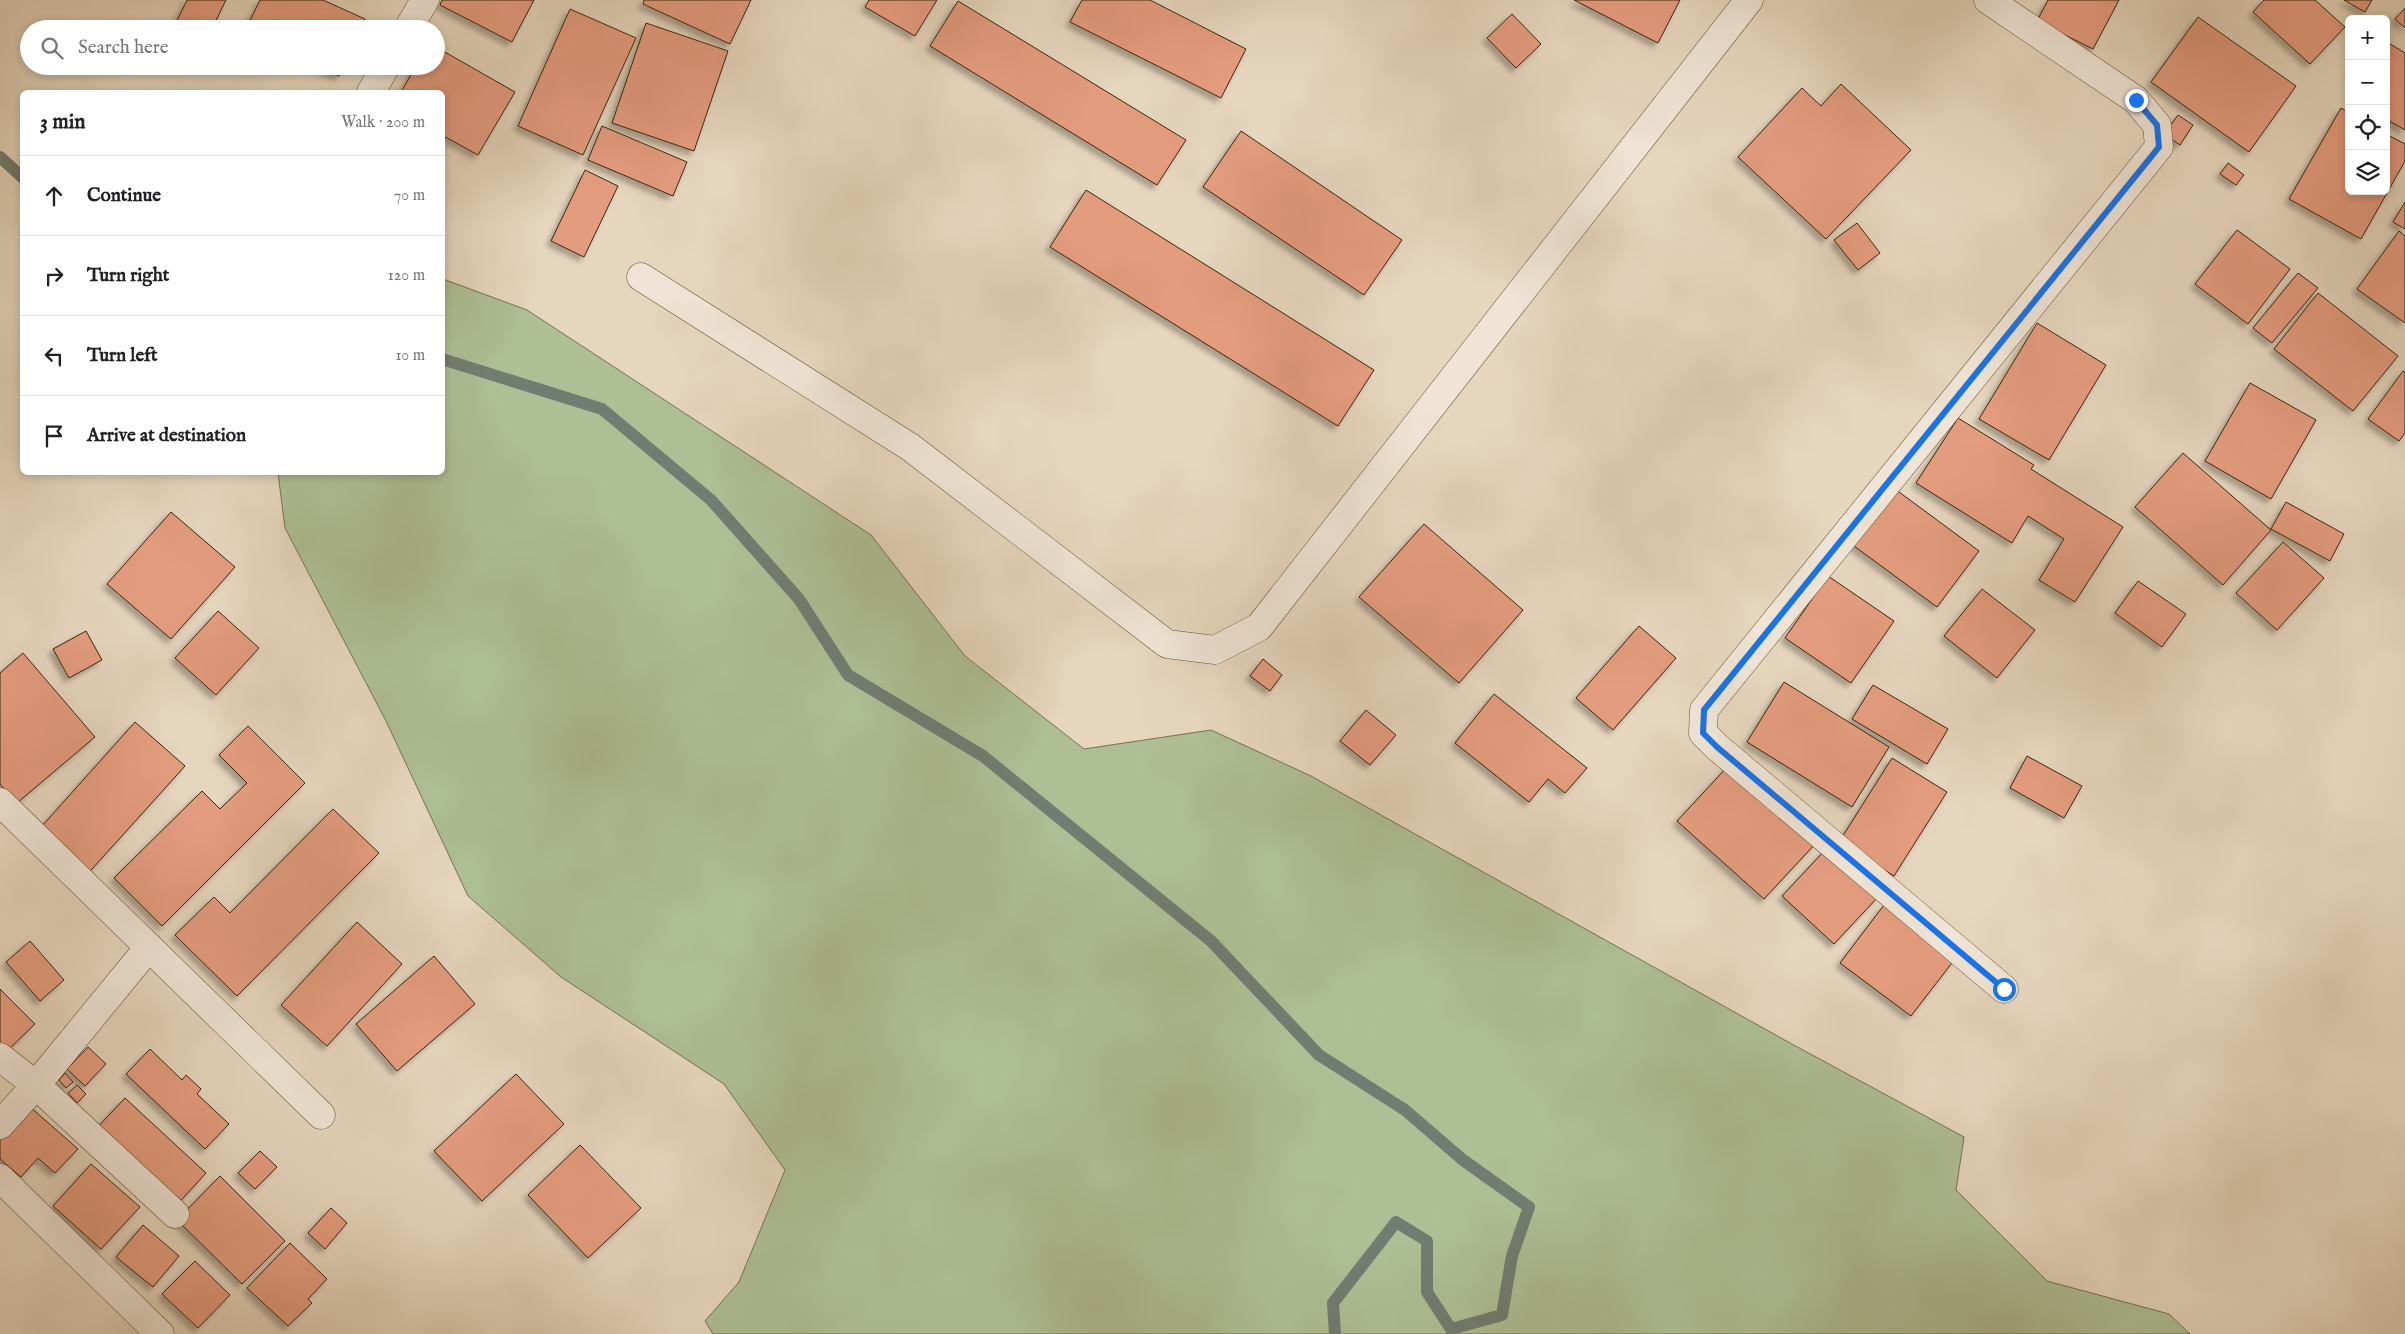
<!DOCTYPE html>
<html lang="en">
<head>
<meta charset="utf-8">
<style>
	body { margin:0; font-family:"IM FELL English",serif; background:#f6f6f6; color:#202124 }
	.controls { position:absolute; right:15px; top:15px; display:grid; overflow:hidden; border-radius:8px; box-shadow:0 2px 8px #0003 }
	.controls button { width:45px; height:45px; display:grid; place-items:center; padding:0; border:0; border-bottom:1px solid #e0e0e0; background:#fff; color:#202124; font:25px sans-serif }
	.stop { position:absolute; width:15px; height:15px; margin:-11px; border:4px solid #1a73e8; border-radius:50%; background:#fff }
	.stop.end { background:#1a73e8; border-color:#fff; box-shadow:0 1px 5px #0008 }
	.list { margin:0; padding:0; list-style:none }
	h2 { display:flex; justify-content:space-between; align-items:center; height:65px; margin:0; padding:0 20px; font-size:21px }
	h2 small { font-size:16px; font-weight:400; color:#757577 }
	.list li { display:grid; grid-template-columns:32px 1fr auto; gap:15px; align-items:center; box-sizing:border-box; height:80px; padding:0 20px; border-top:1px solid #e0e0e0 }
	.list b { display:block; font-size:19px; white-space:nowrap }
	.list em { font-size:16px; font-style:normal; color:#757577 }
	.icon { flex:none; width:28px; height:28px; fill:none; stroke:currentColor; stroke-width:2; stroke-linecap:round; stroke-linejoin:round }
	.map { position:relative; flex:none; width:2405px; height:1334px; overflow:hidden }
	.search { position:absolute; background:#fff; box-shadow:0 2px 8px #0003; left:20px; top:20px; width:425px; height:55px; display:flex; align-items:center; gap:12px; box-sizing:border-box; padding:0 18px; border-radius:28px; color:#757577; font-size:19px }
	.panel { position:absolute; background:#fff; box-shadow:0 2px 8px #0003; left:20px; top:90px; width:425px; height:385px; border-radius:8px }
	.map>svg:first-child { display:block }
	.green { fill:#aebf96; stroke:#747250 }
	.lines { fill:none; stroke-linecap:round; stroke-linejoin:round }
	.stream { stroke:#727d71; stroke-width:12 }
	.building { fill:#e49c7f; stroke:#3a2509; filter:url(#shadow) }
	.minor-casing { stroke:#655136; stroke-width:29 }
	.minor { stroke:#efe4d5; stroke-width:28 }
	.route { stroke:#1a73e8; stroke-width:6 }
</style>
</head>
<body>
<div class="map">
<svg width="2405" height="1334" viewBox="0 0 2405 1334">
	<defs>
		<filter id="shadow"><feDropShadow dx="-4.5" dy="4.5" stdDeviation="2.5" flood-color="#0004"/></filter>
	</defs>
	<rect width="100%" height="100%" fill="#e6d6be"/>
	<filter id="stains"><feTurbulence type="fractalNoise" baseFrequency=".004" numOctaves="4"/><feColorMatrix values="0 0 0 0 .2 0 0 0 0 .09 0 0 0 0 .02 0 0 0 .5 -.17"/></filter>
	<radialGradient id="worn" r=".72"><stop offset=".6" stop-color="#630" stop-opacity="0"/><stop offset="1" stop-color="#630" stop-opacity=".3"/></radialGradient>
	<path class="green" d="M443 279 527 310 871 535 965 656 1084 749 1211 730 1311 776 1790 1043 1964 1137 1956 1190 2047 1281 2169 1314 2190 1334H713L705 1321 739 1282 785 1170 724 1084 561 977 468 896 386 721 285 528 278 473 442 472Z"/>
	<g class="lines">
		<path class="stream" d="M0 157 22 177
			M442 359 602 409 711 500 799 599 848 675 983 756 1211 941 1319 1055 1405 1110 1463 1160 1529 1207 1512 1256 1502 1315 1451 1329 1427 1292V1241L1396 1222 1333 1303 1335 1334"/>
	</g>
	<path class="building" d="M187 0H226L212 29H173Z
		M260 0H323L365 19 361 29H246Z
		M442 0H534L512 42 440 5Z
		M644 0H751L730 44 643 4Z
		M869 0H937L915 36 865 7Z
		M1082 0H1150L1246 49 1221 98 1070 22Z
		M1574 0H1680L1658 43Z
		M2048 0H2119L2093 49 2037 21Z
		M2264 0H2315L2345 27 2310 64 2253 12Z
		M2344 0H2372L2365 12Z
		M958 1 1186 140 1157 185 930 46Z
		M2405 8V28L2395 19Z
		M570 9 636 38 583 155 518 126Z
		M1512 14 1541 44 1516 68 1487 38Z
		M2198 17 2296 86 2249 152 2151 82Z
		M646 23 728 51 694 151 612 123Z
		M2387 42 2405 53V130L2386 119Z
		M436 47 515 92 478 155 442 135V92H401L416 66H436Z
		M318 66H344L339 76Z
		M1841 84 1911 150 1826 239 1738 157 1802 88 1821 106Z
		M2341 108 2349 113V191H2386V134L2405 144V161L2361 239 2289 199Z
		M2178 115 2193 125 2180 145 2164 134Z
		M602 126 687 162 673 196 588 160Z
		M1241 131 1402 240 1364 295 1203 187Z
		M2228 163 2244 175 2236 185 2220 174Z
		M585 170 618 186 584 257 551 241Z
		M1086 190 1374 370 1338 426 1050 247Z
		M2405 202V229L2393 222Z
		M1857 223 1880 253 1858 270 1834 240Z
		M2237 230 2290 269 2248 324 2195 284Z
		M2399 231 2405 236V323L2357 289Z
		M2298 273 2318 288 2272 343 2253 328Z
		M2318 293 2398 356 2353 411 2274 349Z
		M2037 323 2106 365 2049 460 1979 419Z
		M2403 371 2405 372V433L2399 441 2368 419Z
		M2250 383 2316 420 2271 499 2205 461Z
		M1958 418 2034 465 2031 469 2123 527 2075 602 2039 580 2064 539 2028 516 2012 543 1916 483Z
		M2183 453 2271 530 2223 585 2135 507Z
		M1895 489 1979 551 1937 607 1854 546Z
		M2286 502 2344 534 2330 561 2271 529Z
		M171 512 235 567 171 639 107 584Z
		M1424 524 1523 610 1459 683 1359 597Z
		M2283 542 2324 578 2277 630 2236 593Z
		M1828 576 1894 621 1851 683 1785 638Z
		M2138 581 2186 614 2162 647 2115 613Z
		M1982 589 2035 630 1997 678 1944 636Z
		M218 611 259 648 216 695 175 658Z
		M1639 626 1676 658 1613 730 1576 698Z
		M86 631 102 660 69 678 53 649Z
		M23 653 95 737 17 803 0 784V673Z
		M1263 659 1282 675 1270 691 1250 676Z
		M1784 682 1889 747 1852 807 1747 742Z
		M1873 685 1948 729 1927 764 1852 719Z
		M1494 694 1587 768 1565 793 1548 779 1529 802 1455 743Z
		M1366 710 1396 735 1370 765 1340 741Z
		M135 722 185 766 84 878 34 835Z
		M248 726 305 783 162 926 114 878 202 791 220 809 247 783 219 755Z
		M2027 756 2082 786 2064 818 2010 788Z
		M1892 758 1947 792 1894 876 1839 842Z
		M1729 765 1816 843 1764 899 1677 821Z
		M333 809 379 853 237 996 175 935 214 897 230 913Z
		M1826 849 1878 897 1834 944 1782 896Z
		M1884 905 1955 959 1911 1016 1840 963Z
		M357 922 402 964 327 1046 281 1005Z
		M30 941 64 980 40 1001 6 962Z
		M434 956 475 1004 397 1071 356 1024Z
		M0 989 35 1024 3 1055 0 1052Z
		M88 1047 106 1064 85 1086 67 1069Z
		M150 1049 182 1080 186 1075 201 1089 197 1094 229 1124 205 1149 126 1074Z
		M65 1073 73 1082 66 1088 59 1080Z
		M516 1074 564 1124 482 1201 434 1151Z
		M77 1085 86 1094 77 1103 68 1093Z
		M125 1098 206 1173 174 1208 92 1133Z
		M28 1105 78 1149 55 1173 38 1158 21 1177 0 1159V1136Z
		M580 1145 641 1208 588 1258 528 1195Z
		M260 1151 277 1167 255 1189 238 1173Z
		M91 1164 140 1207 101 1249 53 1206Z
		M220 1176 285 1241 242 1284 177 1220Z
		M331 1208 347 1223 325 1249 308 1233Z
		M143 1225 179 1256 153 1287 116 1257Z
		M290 1243 327 1279 308 1299 312 1303 288 1326 247 1288Z
		M195 1261 230 1295 198 1328 162 1294Z"/>
	<g class="lines">
		<defs>
			<path id="minor" d="M1988 0 2136 100 2157 125 2159 147 1704 710 1703 733 1717 747 2004 989
				M408 29 425 0
				M371 92 386 66
				M641 277 910 447 1167 644 1215 650 1259 627 1749 0
				M0 802 321 1115
				M0 1057 36 1085 175 1214
				M0 1125 36 1085 149 947
				M0 1178 160 1334"/>
		</defs>
		<use href="#minor" class="minor-casing"/>
		<use href="#minor" class="minor"/>
	</g>
	<g class="lines">
		<path class="route" d="M2004 989 1717 747 1703 733 1704 710 2159 147 2157 125 2136 100"/>
	</g>
	<rect width="100%" height="100%" filter="url(#stains)"/>
	<rect width="100%" height="100%" fill="url(#worn)"/>
</svg>
<div class="controls">
<button>+</button>
<button>−</button>
<button><svg class="icon" aria-label="locate" viewBox="0 0 24 24"><circle cx="12" cy="12" r="6"/><path d="M12 2v4M12 18v4M2 12h4M18 12h4"/></svg></button>
<button><svg class="icon" aria-label="layers" viewBox="0 0 24 24"><path d="M12 4l9 5-9 5-9-5zM3 14l9 5 9-5"/></svg></button>
</div>
<div class="stop" style="left:2004px;top:989px"></div>
<div class="stop end" style="left:2136px;top:100px"></div>
<div class="search"><svg class="icon" aria-label="search" viewBox="0 0 24 24"><circle cx="10" cy="10" r="6"/><path d="M15 15l6 6"/></svg>Search here</div>
<section class="panel">
<h2>3 min<small>Walk · 200 m</small></h2>
<ul class="list">
<li><svg class="icon" aria-label="ahead" viewBox="0 0 24 24"><path d="M12 20V5M6 11l6-6 6 6"/></svg><div><b>Continue</b></div><em>70 m</em></li>
<li><svg class="icon" aria-label="right" viewBox="0 0 24 24"><path d="M7 20v-9h11M14 6l5 5-5 5"/></svg><div><b>Turn right</b></div><em>120 m</em></li>
<li><svg class="icon" aria-label="left" viewBox="0 0 24 24"><path d="M17 20v-9H6M10 6l-5 5 5 5"/></svg><div><b>Turn left</b></div><em>10 m</em></li>
<li><svg class="icon" aria-label="arrive" viewBox="0 0 24 24"><path d="M6 21V4h12l-3 4 3 4H6"/></svg><div><b>Arrive at destination</b></div></li>
</ul>
</section>
</div>
</body>
</html>
